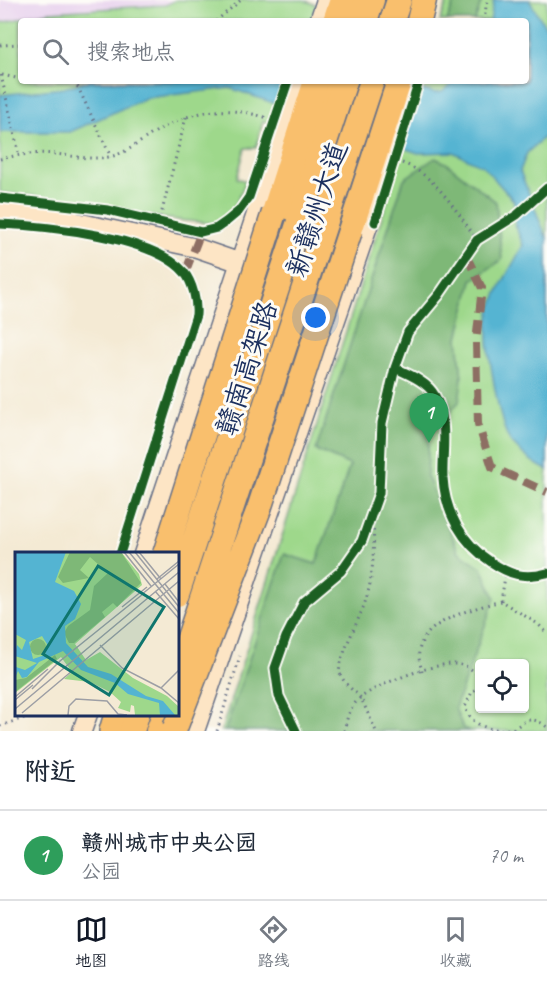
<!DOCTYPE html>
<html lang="zh">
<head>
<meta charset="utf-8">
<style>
	body { margin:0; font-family:Caveat,"LXGW WenKai TC",sans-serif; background:#f6f6f7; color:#1f2937 }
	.controls { position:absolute; right:18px; bottom:18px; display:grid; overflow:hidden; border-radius:6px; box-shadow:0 2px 4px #0004 }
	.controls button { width:54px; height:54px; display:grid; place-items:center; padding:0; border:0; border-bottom:2px solid #e0e1e3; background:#fff; color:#1f2937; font:30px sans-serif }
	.you { position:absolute; left:316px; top:318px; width:21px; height:21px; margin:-15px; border:4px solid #fff; border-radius:50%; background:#1a73e8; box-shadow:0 0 0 9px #1a73e833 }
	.badge { display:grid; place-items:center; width:39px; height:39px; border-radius:50%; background:#111827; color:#fff; font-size:20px; font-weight:700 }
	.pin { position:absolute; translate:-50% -50px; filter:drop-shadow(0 2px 3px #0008) }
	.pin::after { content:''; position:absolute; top:32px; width:21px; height:18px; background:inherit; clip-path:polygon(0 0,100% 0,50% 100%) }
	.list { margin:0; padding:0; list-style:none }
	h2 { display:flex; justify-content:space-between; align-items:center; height:78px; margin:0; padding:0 24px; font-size:26px }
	h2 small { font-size:20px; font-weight:400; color:#747a83 }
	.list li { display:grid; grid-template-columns:39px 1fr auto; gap:18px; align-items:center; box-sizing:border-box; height:90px; padding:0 24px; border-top:2px solid #e0e1e3 }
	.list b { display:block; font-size:22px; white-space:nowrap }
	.list p { margin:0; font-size:20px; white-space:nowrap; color:#747a83 }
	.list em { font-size:20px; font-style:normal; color:#747a83 }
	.icon { flex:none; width:33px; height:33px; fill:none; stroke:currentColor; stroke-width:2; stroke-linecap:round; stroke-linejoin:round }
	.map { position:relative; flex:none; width:547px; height:731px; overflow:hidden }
	.search { position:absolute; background:#fff; box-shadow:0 2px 4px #0004; left:18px; right:18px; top:18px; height:66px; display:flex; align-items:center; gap:15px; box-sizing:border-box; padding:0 21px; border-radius:6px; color:#747a83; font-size:22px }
	.sheet { height:168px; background:#fff }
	nav { display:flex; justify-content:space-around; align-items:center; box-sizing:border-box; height:84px; border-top:2px solid #e0e1e3; background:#fff; font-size:16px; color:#747a83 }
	nav a { display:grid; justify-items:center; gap:3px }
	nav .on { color:#111827 }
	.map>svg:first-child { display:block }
	.built { fill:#e8d2ee }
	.green { fill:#9ed88b; stroke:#5c8474; stroke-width:1.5; fill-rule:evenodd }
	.forest { fill:#7eb877; stroke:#4c746a; stroke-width:1.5 }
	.water { fill:#54b4d2; stroke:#387298; stroke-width:1.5 }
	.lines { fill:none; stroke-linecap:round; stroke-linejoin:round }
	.secondary-casing { stroke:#677087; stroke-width:21 }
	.primary-casing { stroke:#677087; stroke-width:24 }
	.highway-casing { stroke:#677087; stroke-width:27 }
	.path { stroke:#677087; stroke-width:3; stroke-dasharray:1.5 4.5; stroke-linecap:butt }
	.secondary { stroke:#fde5c5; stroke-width:18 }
	.primary { stroke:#f9bf6d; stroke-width:21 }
	.highway { stroke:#f9bf6d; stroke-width:24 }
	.secondary-bridge-casing { stroke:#677087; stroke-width:21; stroke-linecap:butt }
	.primary-bridge-casing { stroke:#677087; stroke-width:24; stroke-linecap:butt }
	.highway-bridge-casing { stroke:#677087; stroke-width:27; stroke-linecap:butt }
	.secondary-bridge { stroke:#fde5c5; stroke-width:18 }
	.primary-bridge { stroke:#f9bf6d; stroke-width:21 }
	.highway-bridge { stroke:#f9bf6d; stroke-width:24 }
	.quiet { stroke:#8d6e63; stroke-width:8; stroke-dasharray:15 8; stroke-linecap:butt }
	.cycleway-casing { stroke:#fdfcf7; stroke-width:13 }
	.cycleway { stroke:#1b5e20; stroke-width:9 }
	.labels { text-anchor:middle; stroke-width:6; stroke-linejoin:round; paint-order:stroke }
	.street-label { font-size:28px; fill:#1b2f5e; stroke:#fdfcf7 }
	.inset-road { fill:none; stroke:#9d9fa5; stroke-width:1.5 }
	.view { fill:#0f766e; fill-opacity:0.15; stroke:#0f766e; stroke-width:3 }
	.inset-edge { fill:none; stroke:#1b2f5e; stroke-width:3 }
</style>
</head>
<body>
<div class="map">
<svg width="547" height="731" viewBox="0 0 547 731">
	<rect width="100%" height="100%" fill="#fdfcf7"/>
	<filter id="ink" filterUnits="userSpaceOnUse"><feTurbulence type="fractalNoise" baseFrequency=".0167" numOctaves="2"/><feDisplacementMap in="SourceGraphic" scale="12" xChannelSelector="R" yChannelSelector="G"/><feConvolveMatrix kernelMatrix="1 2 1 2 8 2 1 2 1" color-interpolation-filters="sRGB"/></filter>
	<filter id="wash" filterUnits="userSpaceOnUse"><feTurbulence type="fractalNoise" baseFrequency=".008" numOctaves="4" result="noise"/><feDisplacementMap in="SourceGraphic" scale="24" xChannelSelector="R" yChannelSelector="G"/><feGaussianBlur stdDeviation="1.35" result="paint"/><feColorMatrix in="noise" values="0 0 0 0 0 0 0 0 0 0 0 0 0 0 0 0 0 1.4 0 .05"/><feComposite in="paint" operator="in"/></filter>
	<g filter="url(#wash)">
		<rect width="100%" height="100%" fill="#f4ead4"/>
		<path class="built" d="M0 0H176L165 5 49 12 5 24 0 23Z"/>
		<path class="green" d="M176 0H304L357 21H21V81H526V21H440L448 0H547V731H221L395 175 263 121 256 148H245L237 178 246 181 234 208 215 223C143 221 73 196 0 193V23L49 12 165 5ZM480 664H524V708H480Z"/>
		<path class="forest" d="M455 0H482L475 21H447Z
			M435 158 446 163 496 202 502 260 472 280 458 338 462 378 459 402 429 435 427 476 459 552 482 568 495 598 455 708 463 728 472 731H225L284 554 316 564 350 465 316 450 404 179Z"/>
		<path class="water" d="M494 0H529L547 29V134L527 153 520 171 547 239V470C534 464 520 452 511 442 499 427 486 345 488 325 490 297 511 270 523 245L515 225 514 201 483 166 453 152 418 153 230 88 146 98 70 132H0V95L64 88 87 81H390L434 93 442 92 456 81H526V21H490Z"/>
	</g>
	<g filter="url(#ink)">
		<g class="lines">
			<defs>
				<path id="secondary" d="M319 21 326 0
					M0 211H25L197 248 241 263
					M143 554 261 199
					M82 731 88 714
					M195 731 368 226"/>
				<path id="primary" d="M350 21 356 0
					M266 277 289 209
					M110 731 115 714"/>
				<path id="highway" d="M335 21 342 0
					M365 21 372 0
					M392 21 399 0
					M419 21 424 0
					M132 731 137 714
					M158 731 164 714"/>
			</defs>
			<use href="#secondary" class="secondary-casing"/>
			<use href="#primary" class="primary-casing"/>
			<use href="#highway" class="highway-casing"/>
			<path class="path" d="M216 21 241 0
				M484 21 487 0
				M0 45 21 44
				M1 75 19 154
				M2 75 21 79
				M75 81 111 157
				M0 159C18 155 36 152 55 154 74 156 89 160 109 157 124 154 137 144 149 136 191 109 224 104 271 119
				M402 163C435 174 457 212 477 240
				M124 214 164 222
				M159 223 186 117
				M202 232 217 228 240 210
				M373 512C374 544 375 577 363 608 354 630 343 649 339 672L345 683 361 698 376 731
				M120 554 196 315C197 292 187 272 167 260
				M501 601 506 571
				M422 672C421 666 418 658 419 652 422 620 476 608 501 601L538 624 547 633
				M480 686 472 692 465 707C472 727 490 731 512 729 518 727 523 721 529 720 536 719 542 723 547 727
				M0 726 36 714
				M217 731 240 656
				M344 731C347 718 349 708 360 698 378 684 429 665 451 664 464 663 472 669 480 677"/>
			<use href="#secondary" class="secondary"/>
			<use href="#primary" class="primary"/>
			<use href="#highway" class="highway"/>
			<defs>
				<path id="secondary-bridge" d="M261 199 299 81
					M368 226 412 81"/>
				<path id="primary-bridge" d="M289 209 330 81"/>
				<path id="highway-bridge" d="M165 554 316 81
					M177 594 345 81
					M177 674 372 81
					M175 728 259 509 399 81"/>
			</defs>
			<use href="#secondary-bridge" class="secondary-bridge-casing"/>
			<use href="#primary-bridge" class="primary-bridge-casing"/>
			<use href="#highway-bridge" class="highway-bridge-casing"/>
			<use href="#secondary-bridge" class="secondary-bridge"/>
			<use href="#primary-bridge" class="primary-bridge"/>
			<use href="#highway-bridge" class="highway-bridge"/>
			<path class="quiet" d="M466 255 482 288 476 342 478 424 492 467 547 492
				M185 273 201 232"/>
			<defs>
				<path id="cycleway" d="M0 198 108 210 201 232 217 228 227 221 239 211 249 197 288 81
					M375 222 419 81
					M0 224C46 226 153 236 184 272 193 283 197 302 196 315L120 554
					M395 368C408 374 428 382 435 396 449 422 442 450 443 478 445 512 462 543 491 562 510 575 524 579 547 573
					M296 731 279 696 275 668 286 637 304 602 341 571 362 541 379 493 382 423 395 368 408 332 439 295 477 240 517 215 547 188"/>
			</defs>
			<use href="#cycleway" class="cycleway-casing"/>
			<use href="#cycleway" class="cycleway"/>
		</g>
	</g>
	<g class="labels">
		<g class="street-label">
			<text transform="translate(316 209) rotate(-72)" y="10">新赣州大道</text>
			<text transform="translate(246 368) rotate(-72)" y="10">赣南高架路</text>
		</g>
	</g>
	<g transform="translate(15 552)">
		<rect width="164" height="164" fill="#f4ead4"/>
		<path d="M0 0H106L124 22 127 33 60 92 71 108 85 100 118 126 152 144 163 154V163H120L119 154 116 153 115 160 103 156 106 150 95 140 75 130 49 127 57 120 46 105 0 141Z" fill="#9ed88b"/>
		<path d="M55 0H106L126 31 102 55 98 51 87 60 90 65 59 91H54L49 81 53 74 75 58 79 34 93 21 75 5 65 18 74 26 48 31 43 25ZM15 95a8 8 0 1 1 16 0a8 8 0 1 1-16 0ZM40 103 42 107 0 140V128L11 126Z" fill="#7eb877"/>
		<path d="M0 0H51L40 30 59 39 66 52 60 67 50 74 51 91 73 115 96 122 131 144 148 149 160 163H145L144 151 113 142 100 131 66 118 48 99 24 110 12 125 7 126 3 119 0 126 1 115 10 118 22 111 0 104 2 93 7 98 11 88 0 82ZM27 84 32 92 30 103 18 107 14 90Z" fill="#54b4d2" fill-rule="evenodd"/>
		<path class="inset-road" d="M109 0 136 34M114 0 164 61M120 0 164 55M124 0 146 27M142 27 164 9M150 32 164 50M140 39 164 67M126 43 164 12M107 55 132 35M85 93 107 116 146 136 164 151M146 136 164 118M17 137 45 109 128 42M0 145 33 117M0 148 18 133M0 157 164 20M7 161 164 29M53 163 54 154 61 147 92 149 103 162 112 163"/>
		<path class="view" d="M83 14 149 55 94 143 28 102Z"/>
		<rect width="164" height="164" class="inset-edge"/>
	</g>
</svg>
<div class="controls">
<button><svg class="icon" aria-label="locate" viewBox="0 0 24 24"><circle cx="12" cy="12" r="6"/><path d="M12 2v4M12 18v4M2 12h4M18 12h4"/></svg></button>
</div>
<div class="you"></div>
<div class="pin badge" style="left:429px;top:443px;background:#2e9e5b">1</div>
<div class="search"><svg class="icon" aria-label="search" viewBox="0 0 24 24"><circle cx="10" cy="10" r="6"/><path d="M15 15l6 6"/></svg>搜索地点</div>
</div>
<section class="sheet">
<h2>附近<small></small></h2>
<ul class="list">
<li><span class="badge" style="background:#2e9e5b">1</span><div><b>赣州城市中央公园</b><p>公园</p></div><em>70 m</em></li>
</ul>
</section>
<nav>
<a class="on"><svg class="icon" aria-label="map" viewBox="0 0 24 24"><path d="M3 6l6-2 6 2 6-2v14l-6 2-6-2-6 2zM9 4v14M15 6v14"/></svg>地图</a>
<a><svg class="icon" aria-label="directions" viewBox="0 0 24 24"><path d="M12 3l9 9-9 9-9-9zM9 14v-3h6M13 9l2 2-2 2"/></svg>路线</a>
<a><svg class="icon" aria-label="saved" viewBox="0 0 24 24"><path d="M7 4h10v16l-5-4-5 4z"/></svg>收藏</a>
</nav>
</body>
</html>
